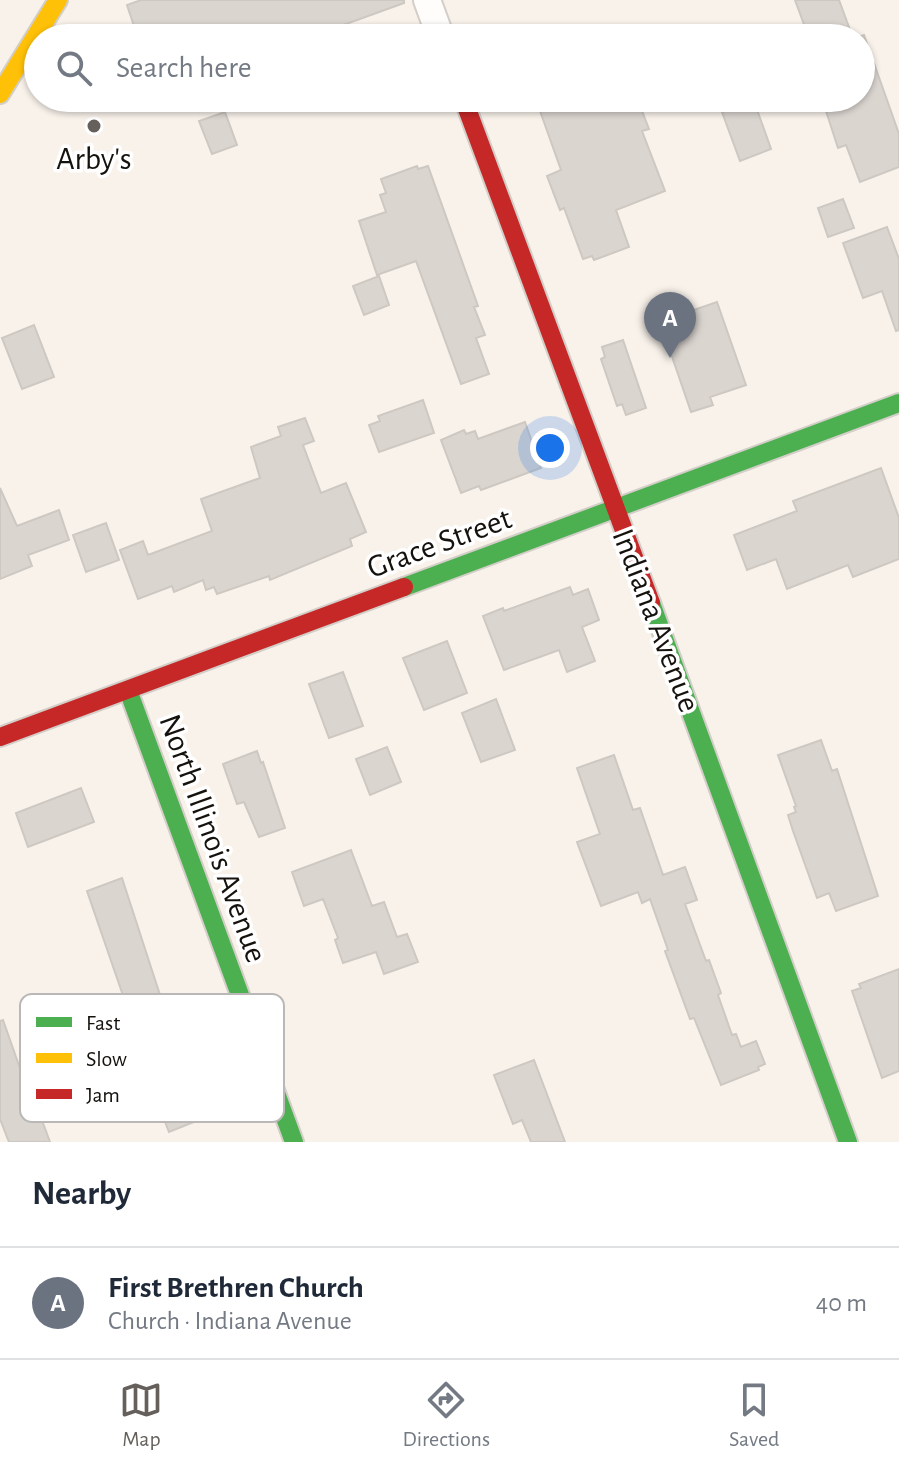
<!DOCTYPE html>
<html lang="en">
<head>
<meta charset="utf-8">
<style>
	body { margin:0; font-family:"Alegreya Sans",sans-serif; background:#f6f6f7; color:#1f2937 }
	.you { position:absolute; left:550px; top:448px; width:28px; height:28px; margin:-20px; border:6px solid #fff; border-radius:50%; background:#1a73e8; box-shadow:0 0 0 12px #1a73e833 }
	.badge { display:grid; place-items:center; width:52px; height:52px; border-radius:50%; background:#65605b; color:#fff; font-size:26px; font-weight:700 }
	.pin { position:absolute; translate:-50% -66px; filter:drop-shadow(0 2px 4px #0008) }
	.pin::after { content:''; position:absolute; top:42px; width:28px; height:24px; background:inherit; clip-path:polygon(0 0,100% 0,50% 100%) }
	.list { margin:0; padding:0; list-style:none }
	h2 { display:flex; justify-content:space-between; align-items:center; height:104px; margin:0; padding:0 32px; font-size:34px }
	h2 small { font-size:26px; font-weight:400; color:#747a83 }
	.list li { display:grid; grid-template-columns:52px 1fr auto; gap:24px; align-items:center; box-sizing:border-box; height:112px; padding:0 32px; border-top:2px solid #e0e1e3 }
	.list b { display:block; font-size:30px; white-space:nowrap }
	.list p { margin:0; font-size:26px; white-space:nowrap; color:#747a83 }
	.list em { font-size:26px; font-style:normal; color:#747a83 }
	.icon { flex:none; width:44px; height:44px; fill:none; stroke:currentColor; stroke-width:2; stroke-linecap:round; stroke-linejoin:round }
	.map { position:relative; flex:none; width:899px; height:1142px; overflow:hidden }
	.search { position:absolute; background:#fff; box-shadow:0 2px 6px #0004; left:24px; right:24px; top:24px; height:88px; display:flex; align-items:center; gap:20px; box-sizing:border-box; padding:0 28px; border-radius:44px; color:#747a83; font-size:30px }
	.sheet { height:216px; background:#fff }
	nav { display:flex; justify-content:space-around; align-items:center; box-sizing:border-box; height:112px; border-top:2px solid #e0e1e3; background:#fff; font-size:22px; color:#747a83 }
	nav a { display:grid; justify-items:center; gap:4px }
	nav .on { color:#65605b }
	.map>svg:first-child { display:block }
	.building { fill:#dbd5d0; stroke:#cdc8c2; stroke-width:2 }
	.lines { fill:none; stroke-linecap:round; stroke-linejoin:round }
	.street-casing { stroke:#d3cec8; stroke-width:30 }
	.fast-casing { stroke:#d3cec8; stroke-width:22 }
	.slow-casing { stroke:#d3cec8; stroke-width:22 }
	.jam-casing { stroke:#d3cec8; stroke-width:22 }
	.street { stroke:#fefdfc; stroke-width:26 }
	.fast { stroke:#4caf50; stroke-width:18 }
	.slow { stroke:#ffc107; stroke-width:18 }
	.jam { stroke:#c62828; stroke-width:18 }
	.poi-dot { fill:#65605b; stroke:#fff; stroke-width:3 }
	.labels { text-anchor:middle; stroke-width:7; stroke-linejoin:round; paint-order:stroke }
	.poi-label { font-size:32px; fill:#15110d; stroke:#fff }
	.street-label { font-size:32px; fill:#15110d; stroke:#fff }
	.key { fill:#fff; stroke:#b9b8b6; stroke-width:2 }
	.key-label { font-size:22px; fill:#15110d }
</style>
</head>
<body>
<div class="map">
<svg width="899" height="1142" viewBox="0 0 899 1142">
	<rect width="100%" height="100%" fill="#f9f2eb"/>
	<path class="building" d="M141 0H404V3L321 33 323 38H225L223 29 198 38H138L127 5Z
		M795 0H839L853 38H809Z
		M864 35 899 134V167L860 182 846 145 838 148 825 108 832 106 829 98H861V36Z
		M541 98H637L649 129 642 131 665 191 616 210 629 247 594 260 592 256 583 259 564 208 560 210 547 176 561 170 539 108 544 106Z
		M754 101 771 149 740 161 722 112Z
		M225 112 237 145 212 154 199 121Z
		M417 166 418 169 428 166 478 306 474 307 485 335 476 338 489 374 461 384 416 261 377 275 359 221 386 212 380 195 386 193 381 179Z
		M843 199 854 228 828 237 818 208Z
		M887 227 899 259V330L896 331 882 291 863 298 843 243Z
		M379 276 389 305 364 315 353 286Z
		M717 302 746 385 710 397 713 405 691 412 665 336 685 329 679 315Z
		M34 325 54 377 22 389 2 338Z
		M623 340 646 408 626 415 622 404 617 406 601 359 605 357 602 347Z
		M423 400 434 433 379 452 369 425 380 421 378 416Z
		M305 418 314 441 303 445 321 493 346 483 366 532 350 539 352 546 270 580 269 576 217 594 214 587 206 590 203 580 174 592 172 586 138 599 120 550 143 541 148 555 212 531 201 499 260 478 251 447 281 436 278 427Z
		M525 422 541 468 481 490 479 486 461 493 441 440 464 430 466 434 475 431 478 439Z
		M881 468 899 518V559L853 577 848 565 787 589 776 559 747 570 734 535 797 511 793 501Z
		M0 488 17 526 59 510 69 540 28 555 32 566 0 579Z
		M106 523 119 560 86 572 73 535Z
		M570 587 573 595 588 589 599 620 582 627 595 661 567 672 559 650 504 670 483 616 503 608 504 611Z
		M447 641 467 693 424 710 403 658Z
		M343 672 363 726 329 738 309 684Z
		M496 699 515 750 481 762 462 713Z
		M821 740 832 771 837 769 878 896 836 911 829 893 817 898 793 831 788 815 796 812 794 807 796 806 778 755Z
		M387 747 401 782 370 795 356 759Z
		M257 751 261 763 263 762 285 828 259 837 244 802 237 804 223 764Z
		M614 755 633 810 640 808 663 875 685 867 697 900 685 904 706 961 709 960 721 993 718 995 732 1035 736 1034 741 1047 756 1041 765 1064 758 1067 759 1070 721 1085 694 1018 690 1019 665 951 668 950 650 899 642 903 638 892 601 906 577 842 600 834 577 768Z
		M81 788 94 822 28 847 16 813Z
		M351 850 372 906 384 902 397 937 407 934 418 962 384 974 376 952 343 963 335 940 338 938 323 899 304 906 292 872Z
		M122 878 173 1035 204 1118 169 1132 136 1048H134L122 1012 128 1010 87 891Z
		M899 969V1071L882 1078 852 991 861 988 859 984Z
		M3 1020 34 1108 37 1107 50 1142H9L0 1119V1021Z
		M534 1060 565 1142H531L522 1120 513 1124 494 1075Z"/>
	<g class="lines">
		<defs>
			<path id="street" d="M427 0 441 38"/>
			<path id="fast" d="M404 587 899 403
				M651 603 848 1142
				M128 690 294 1142"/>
			<path id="slow" d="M0 94 58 0"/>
			<path id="jam" d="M463 98 651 603
				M0 737 404 587"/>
		</defs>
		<use href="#street" class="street-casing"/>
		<use href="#fast" class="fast-casing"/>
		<use href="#slow" class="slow-casing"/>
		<use href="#jam" class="jam-casing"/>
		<use href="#street" class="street"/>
		<use href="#fast" class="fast"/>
		<use href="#slow" class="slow"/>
		<use href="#jam" class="jam"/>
	</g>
	<circle class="poi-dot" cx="94" cy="126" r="8"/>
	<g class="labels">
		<g class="poi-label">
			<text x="94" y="169">Arby's</text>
		</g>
		<g class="street-label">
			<text transform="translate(439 542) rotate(-20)" y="11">Grace Street</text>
			<text transform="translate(657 620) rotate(69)" y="11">Indiana Avenue</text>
			<text transform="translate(214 838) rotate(70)" y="11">North Illinois Avenue</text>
		</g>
	</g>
	<rect x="20" y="994" width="264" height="128" rx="12" class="key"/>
	<rect x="36" y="1017" width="36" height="10" fill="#4caf50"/>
	<rect x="36" y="1053" width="36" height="10" fill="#ffc107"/>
	<rect x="36" y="1089" width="36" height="10" fill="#c62828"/>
	<g class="key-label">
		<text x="86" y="1030">Fast</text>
		<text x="86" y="1066">Slow</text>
		<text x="86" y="1102">Jam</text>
	</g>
</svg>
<div class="you"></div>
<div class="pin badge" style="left:670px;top:358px;background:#6b7280">A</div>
<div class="search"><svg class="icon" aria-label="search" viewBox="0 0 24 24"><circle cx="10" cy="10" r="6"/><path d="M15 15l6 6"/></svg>Search here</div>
</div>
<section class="sheet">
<h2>Nearby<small></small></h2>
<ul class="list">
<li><span class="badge" style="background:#6b7280">A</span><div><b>First Brethren Church</b><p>Church · Indiana Avenue</p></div><em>40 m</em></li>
</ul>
</section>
<nav>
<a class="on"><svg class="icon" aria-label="map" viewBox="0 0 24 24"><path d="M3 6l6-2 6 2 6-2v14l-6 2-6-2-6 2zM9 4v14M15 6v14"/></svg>Map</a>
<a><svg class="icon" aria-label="directions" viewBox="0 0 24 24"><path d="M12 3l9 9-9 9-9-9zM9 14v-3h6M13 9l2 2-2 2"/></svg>Directions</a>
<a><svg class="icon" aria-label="saved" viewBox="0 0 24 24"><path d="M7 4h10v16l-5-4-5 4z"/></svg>Saved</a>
</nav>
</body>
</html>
